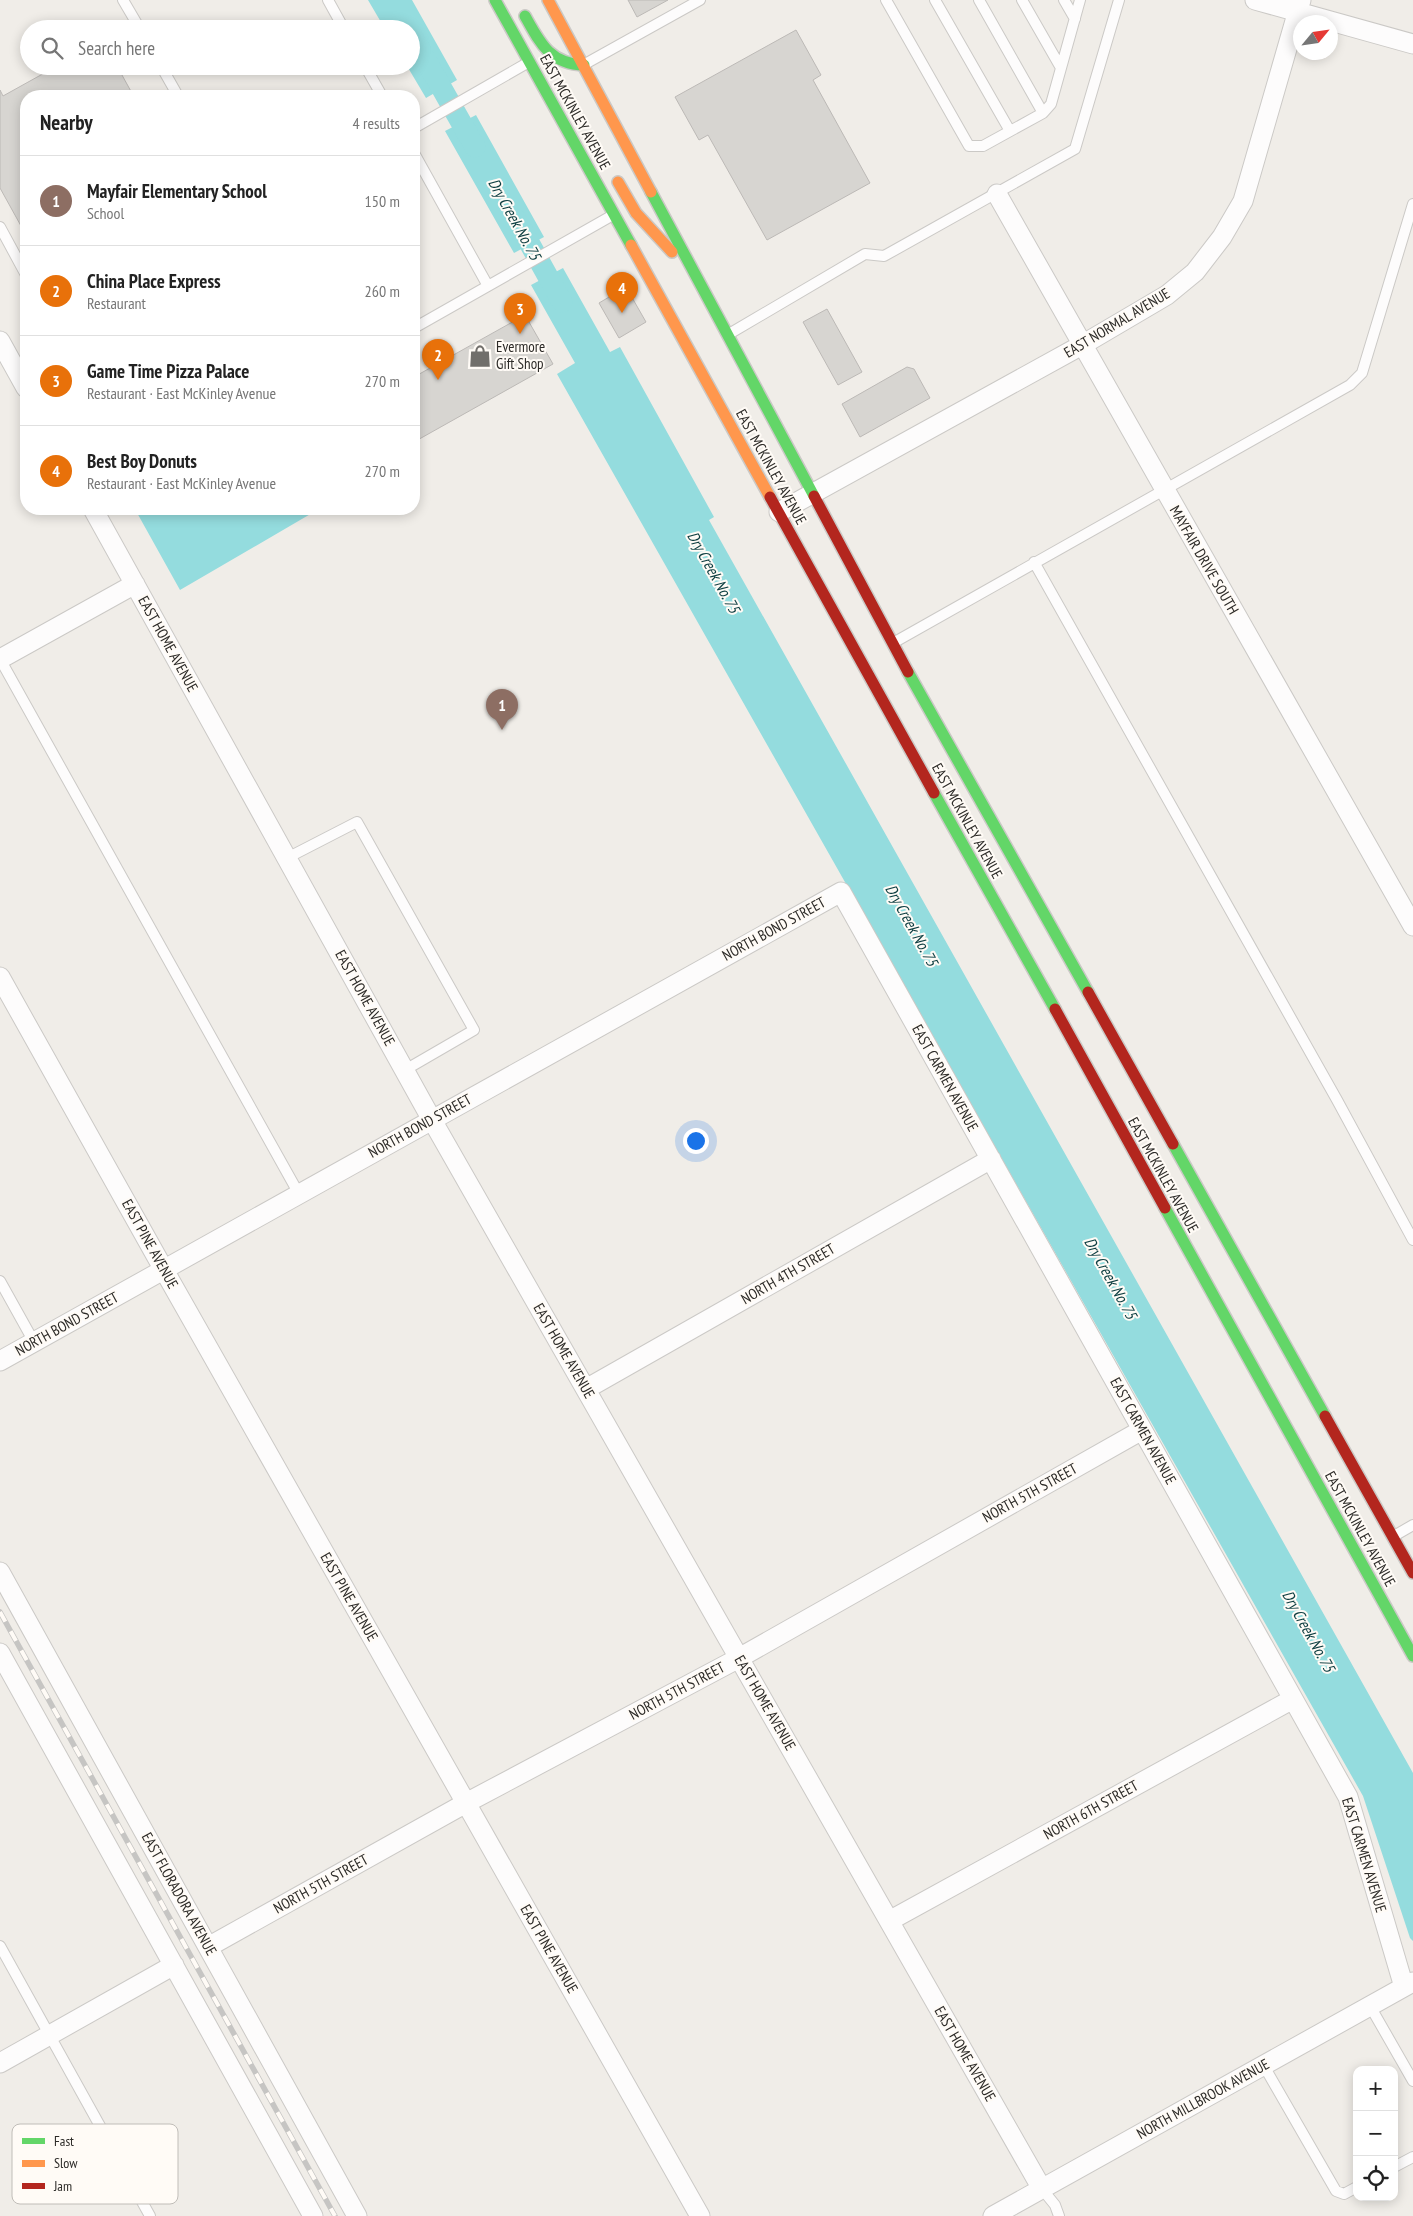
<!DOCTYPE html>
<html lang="en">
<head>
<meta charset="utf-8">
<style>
	body { margin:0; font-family:"PT Sans Narrow",sans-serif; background:#f6f6f6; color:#222 }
	.controls { position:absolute; right:15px; bottom:15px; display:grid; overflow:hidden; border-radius:10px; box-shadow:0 2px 12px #0003 }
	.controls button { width:45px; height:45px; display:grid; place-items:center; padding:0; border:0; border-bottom:1px solid #e0e0e0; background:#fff; color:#222; font:25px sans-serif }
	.compass { position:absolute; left:1293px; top:15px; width:45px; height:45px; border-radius:50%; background:#fff; box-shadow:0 2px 12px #0003; rotate:61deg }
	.you { position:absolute; left:695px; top:1140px; width:18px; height:18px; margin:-12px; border:4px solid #fff; border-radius:50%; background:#1a73e8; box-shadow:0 0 0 8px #1a73e833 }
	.badge { display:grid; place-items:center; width:32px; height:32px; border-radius:50%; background:#716f6b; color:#fff; font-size:16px; font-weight:700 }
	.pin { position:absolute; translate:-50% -41px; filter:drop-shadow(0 1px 2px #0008) }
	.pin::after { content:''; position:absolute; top:26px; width:18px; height:15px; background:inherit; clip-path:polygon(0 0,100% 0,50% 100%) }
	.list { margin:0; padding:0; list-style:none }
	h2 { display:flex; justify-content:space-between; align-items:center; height:65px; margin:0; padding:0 20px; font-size:21px }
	h2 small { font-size:16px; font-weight:400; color:#767676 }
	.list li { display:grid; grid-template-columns:32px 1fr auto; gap:15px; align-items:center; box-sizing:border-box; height:90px; padding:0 20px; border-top:1px solid #e0e0e0 }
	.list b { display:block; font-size:19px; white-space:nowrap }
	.list p { margin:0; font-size:16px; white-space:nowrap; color:#767676 }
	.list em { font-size:16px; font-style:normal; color:#767676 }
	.icon { flex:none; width:28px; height:28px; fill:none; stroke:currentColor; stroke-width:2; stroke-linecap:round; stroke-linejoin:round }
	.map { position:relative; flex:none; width:1413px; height:2216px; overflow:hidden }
	.search { position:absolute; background:#fff; box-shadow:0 2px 12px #0003; left:20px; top:20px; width:400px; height:55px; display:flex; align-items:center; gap:12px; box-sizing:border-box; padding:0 18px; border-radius:28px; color:#767676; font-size:19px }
	.panel { position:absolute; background:#fff; box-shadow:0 2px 12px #0003; left:20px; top:90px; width:400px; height:425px; border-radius:20px }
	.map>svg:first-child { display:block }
	.water { fill:#94dcde }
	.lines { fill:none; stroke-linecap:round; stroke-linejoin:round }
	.canal { stroke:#94dcde; stroke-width:21 }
	.building { fill:#d7d5d1; stroke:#bcb9b6 }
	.lane-casing { stroke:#cbc9c6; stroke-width:12 }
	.street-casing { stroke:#cbc9c6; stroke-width:21 }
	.fast-casing { stroke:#cbc9c6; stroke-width:14 }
	.slow-casing { stroke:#cbc9c6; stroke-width:14 }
	.jam-casing { stroke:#cbc9c6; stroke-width:14 }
	.lane { stroke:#fdfcfc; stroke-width:10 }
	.street { stroke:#fdfcfc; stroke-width:19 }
	.fast { stroke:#63d668; stroke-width:11 }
	.slow { stroke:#ff974d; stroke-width:11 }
	.jam { stroke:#b3261e; stroke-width:11 }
	.rail-casing { stroke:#c6c5c3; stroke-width:5.5 }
	.rail { stroke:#fffbf6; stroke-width:4; stroke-dasharray:11; stroke-linecap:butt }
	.labels { text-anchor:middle; stroke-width:4; stroke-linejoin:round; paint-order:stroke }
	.street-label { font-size:15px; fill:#2d2b28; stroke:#fffbf6 }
	.poi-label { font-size:15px; fill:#2d2b28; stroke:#fffbf6; text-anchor:start }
	.water-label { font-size:16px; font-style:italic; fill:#0d3e41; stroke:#fffbf6 }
	.key { fill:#fffbf6; stroke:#c0bdb8; stroke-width:1 }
	.key-label { font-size:14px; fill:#2d2b28 }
</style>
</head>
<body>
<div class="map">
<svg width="1413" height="2216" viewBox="0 0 1413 2216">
	<rect width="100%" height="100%" fill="#f0ede8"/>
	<path class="water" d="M368 0H412L457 80 426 98 407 66H411V29H385Z
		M476 115 544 237 514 253 445 131Z
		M563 268 610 352 620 347 714 517 709 520 1413 1773V1941L1410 1938 1363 1796 557 374 575 363 531 285Z
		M141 509H319L180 590 136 511Z"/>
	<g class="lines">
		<path class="canal" d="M411 34 475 147
			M516 219 562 302"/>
	</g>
	<path class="building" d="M628 0H668L637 17Z
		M796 30 821 75 813 80 870 183 767 240 708 135 699 140 675 97Z
		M57 66H117L133 95 26 96V235L0 188V90L3 96Z
		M626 287 646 322 619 338 599 303Z
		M827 309 862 372 838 385 803 322Z
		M525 315 553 364 414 442V377Z
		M907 367 914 369 930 398 860 437 842 404Z"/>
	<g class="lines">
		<defs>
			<path id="lane" d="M123 0 140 29
				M328 0 344 29
				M886 0 969 146H983L1043 113 1051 104 1080 0
				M935 0 1010 131
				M979 0 1043 113
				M1022 0 1061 68
				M1064 0 1075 19
				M585 64 700 0
				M161 66 178 96
				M365 66 382 96
				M414 128 529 62
				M414 153 488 286
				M0 227 26 275
				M414 328 613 215
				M729 334 865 254 884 256 1075 149 1119 0
				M1034 562 1337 1100 1413 1240
				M893 643 1350 385 1362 373 1413 204
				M0 659 299 1194
				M287 858 357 822 474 1030 405 1070
				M0 1281 34 1342
				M1394 1536 1413 1525
				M0 1946 150 2216
				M1370 2006 1413 2081
				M1264 2066 1336 2191 1344 2194 1357 2187
				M1394 2167 1413 2157
				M1042 2189 1055 2205 1059 2216"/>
			<path id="street" d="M1255 0 1413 44
				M997 194 1413 926
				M0 341 26 388
				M93 509 432 1120 1042 2189
				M779 512 1082 345 1167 295 1195 272 1222 237 1243 201 1301 0
				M0 659 135 584
				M0 977 164 1270 700 2216
				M0 1361 841 892 1348 1797 1404 1987
				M586 1389 991 1159
				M0 1572 357 2216
				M0 1653 313 2216
				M889 1921 1293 1699
				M208 1947 466 1803 739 1658 1142 1430
				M0 2063 174 1965
				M993 2216 1413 1982"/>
			<path id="fast" d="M495 0 631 245
				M525 16C540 43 550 64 584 65
				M651 192 814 496
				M908 672 1088 992
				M934 793 1055 1009
				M1173 1144 1325 1416
				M1165 1208 1413 1656"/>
			<path id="slow" d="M548 0 651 192
				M618 182 636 213 672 252
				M631 245 770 497"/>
			<path id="jam" d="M814 496 908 672
				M770 497 934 793
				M1088 992 1173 1144
				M1055 1009 1165 1208
				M1325 1416 1413 1573"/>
		</defs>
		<use href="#lane" class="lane-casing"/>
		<use href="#street" class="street-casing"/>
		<use href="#fast" class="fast-casing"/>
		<use href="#slow" class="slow-casing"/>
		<use href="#jam" class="jam-casing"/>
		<use href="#lane" class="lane"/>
		<use href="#street" class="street"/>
		<use href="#fast" class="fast"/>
		<use href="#slow" class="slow"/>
		<use href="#jam" class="jam"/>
		<defs>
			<path id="rail" d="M0 1612 335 2216"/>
		</defs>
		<use href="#rail" class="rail-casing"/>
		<use href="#rail" class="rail"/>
	</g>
	<defs>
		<symbol id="shop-bare" viewBox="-9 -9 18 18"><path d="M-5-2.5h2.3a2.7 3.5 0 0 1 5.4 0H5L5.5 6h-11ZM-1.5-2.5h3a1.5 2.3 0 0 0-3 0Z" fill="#716f6b" stroke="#fffbf6" stroke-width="2.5" paint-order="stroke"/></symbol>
	</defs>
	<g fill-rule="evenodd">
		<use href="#shop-bare" x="464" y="340" width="32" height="32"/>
	</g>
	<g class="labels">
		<g class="street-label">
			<text transform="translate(575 112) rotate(61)" y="5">EAST MCKINLEY AVENUE</text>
			<text transform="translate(1117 323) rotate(-31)" y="5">EAST NORMAL AVENUE</text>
			<text transform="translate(771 467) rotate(61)" y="5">EAST MCKINLEY AVENUE</text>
			<text transform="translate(1204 560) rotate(60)" y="5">MAYFAIR DRIVE SOUTH</text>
			<text transform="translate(168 644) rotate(61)" y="5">EAST HOME AVENUE</text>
			<text transform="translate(967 821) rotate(61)" y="5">EAST MCKINLEY AVENUE</text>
			<text transform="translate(774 929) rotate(-29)" y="5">NORTH BOND STREET</text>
			<text transform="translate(365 998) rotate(61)" y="5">EAST HOME AVENUE</text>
			<text transform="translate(945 1078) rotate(61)" y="5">EAST CARMEN AVENUE</text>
			<text transform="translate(420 1126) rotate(-29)" y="5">NORTH BOND STREET</text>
			<text transform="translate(1163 1175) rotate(61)" y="5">EAST MCKINLEY AVENUE</text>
			<text transform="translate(150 1244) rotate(61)" y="5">EAST PINE AVENUE</text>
			<text transform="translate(788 1274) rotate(-30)" y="5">NORTH 4TH STREET</text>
			<text transform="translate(67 1324) rotate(-29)" y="5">NORTH BOND STREET</text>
			<text transform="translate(564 1351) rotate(60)" y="5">EAST HOME AVENUE</text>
			<text transform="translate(1143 1431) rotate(61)" y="5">EAST CARMEN AVENUE</text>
			<text transform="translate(1030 1493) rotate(-29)" y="5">NORTH 5TH STREET</text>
			<text transform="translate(1360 1529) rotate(61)" y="5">EAST MCKINLEY AVENUE</text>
			<text transform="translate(349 1597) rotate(60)" y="5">EAST PINE AVENUE</text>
			<text transform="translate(677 1691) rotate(-28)" y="5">NORTH 5TH STREET</text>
			<text transform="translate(765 1703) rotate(60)" y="5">EAST HOME AVENUE</text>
			<text transform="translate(1091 1810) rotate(-29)" y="5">NORTH 6TH STREET</text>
			<text transform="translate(1364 1855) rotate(73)" y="5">EAST CARMEN AVENUE</text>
			<text transform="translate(321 1884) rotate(-29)" y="5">NORTH 5TH STREET</text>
			<text transform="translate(179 1894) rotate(61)" y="5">EAST FLORADORA AVENUE</text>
			<text transform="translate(549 1949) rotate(60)" y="5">EAST PINE AVENUE</text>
			<text transform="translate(965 2054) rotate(60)" y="5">EAST HOME AVENUE</text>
			<text transform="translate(1203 2099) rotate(-29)" y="5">NORTH MILLBROOK AVENUE</text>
		</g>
		<g class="poi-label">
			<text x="496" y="352">Evermore<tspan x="496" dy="17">Gift Shop</tspan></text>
		</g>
		<g class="water-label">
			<text transform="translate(515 219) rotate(61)" y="6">Dry Creek No. 75</text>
			<text transform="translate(714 572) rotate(61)" y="6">Dry Creek No. 75</text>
			<text transform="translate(912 925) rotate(61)" y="6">Dry Creek No. 75</text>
			<text transform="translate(1111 1278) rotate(61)" y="6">Dry Creek No. 75</text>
			<text transform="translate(1309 1631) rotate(61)" y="6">Dry Creek No. 75</text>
		</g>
	</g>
	<rect x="12" y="2124" width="166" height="80" rx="8" class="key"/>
	<rect x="22" y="2138" width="23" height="6" fill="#63d668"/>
	<rect x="22" y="2160" width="23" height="7" fill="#ff974d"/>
	<rect x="22" y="2183" width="23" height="6" fill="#b3261e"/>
	<g class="key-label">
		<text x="54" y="2146">Fast</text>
		<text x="54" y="2168">Slow</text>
		<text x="54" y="2191">Jam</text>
	</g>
</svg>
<div class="controls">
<button>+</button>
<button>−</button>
<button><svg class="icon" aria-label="locate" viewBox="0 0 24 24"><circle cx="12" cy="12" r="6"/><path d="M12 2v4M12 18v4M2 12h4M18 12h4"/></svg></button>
</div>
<svg class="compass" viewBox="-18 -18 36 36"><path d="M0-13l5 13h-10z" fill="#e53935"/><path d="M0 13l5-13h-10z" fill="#767676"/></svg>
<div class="you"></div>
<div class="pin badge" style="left:502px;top:730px;background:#8d6e63">1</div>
<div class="pin badge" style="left:438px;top:380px;background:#e8710a">2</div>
<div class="pin badge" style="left:520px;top:334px;background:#e8710a">3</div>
<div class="pin badge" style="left:622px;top:313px;background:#e8710a">4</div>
<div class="search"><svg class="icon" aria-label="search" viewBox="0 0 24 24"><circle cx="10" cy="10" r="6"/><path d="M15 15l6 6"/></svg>Search here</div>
<section class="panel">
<h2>Nearby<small>4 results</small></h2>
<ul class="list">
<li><span class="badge" style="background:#8d6e63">1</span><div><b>Mayfair Elementary School</b><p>School</p></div><em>150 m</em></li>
<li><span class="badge" style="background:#e8710a">2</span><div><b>China Place Express</b><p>Restaurant</p></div><em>260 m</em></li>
<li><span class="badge" style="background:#e8710a">3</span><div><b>Game Time Pizza Palace</b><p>Restaurant · East McKinley Avenue</p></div><em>270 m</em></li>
<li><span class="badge" style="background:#e8710a">4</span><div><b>Best Boy Donuts</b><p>Restaurant · East McKinley Avenue</p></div><em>270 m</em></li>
</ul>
</section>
</div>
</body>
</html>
